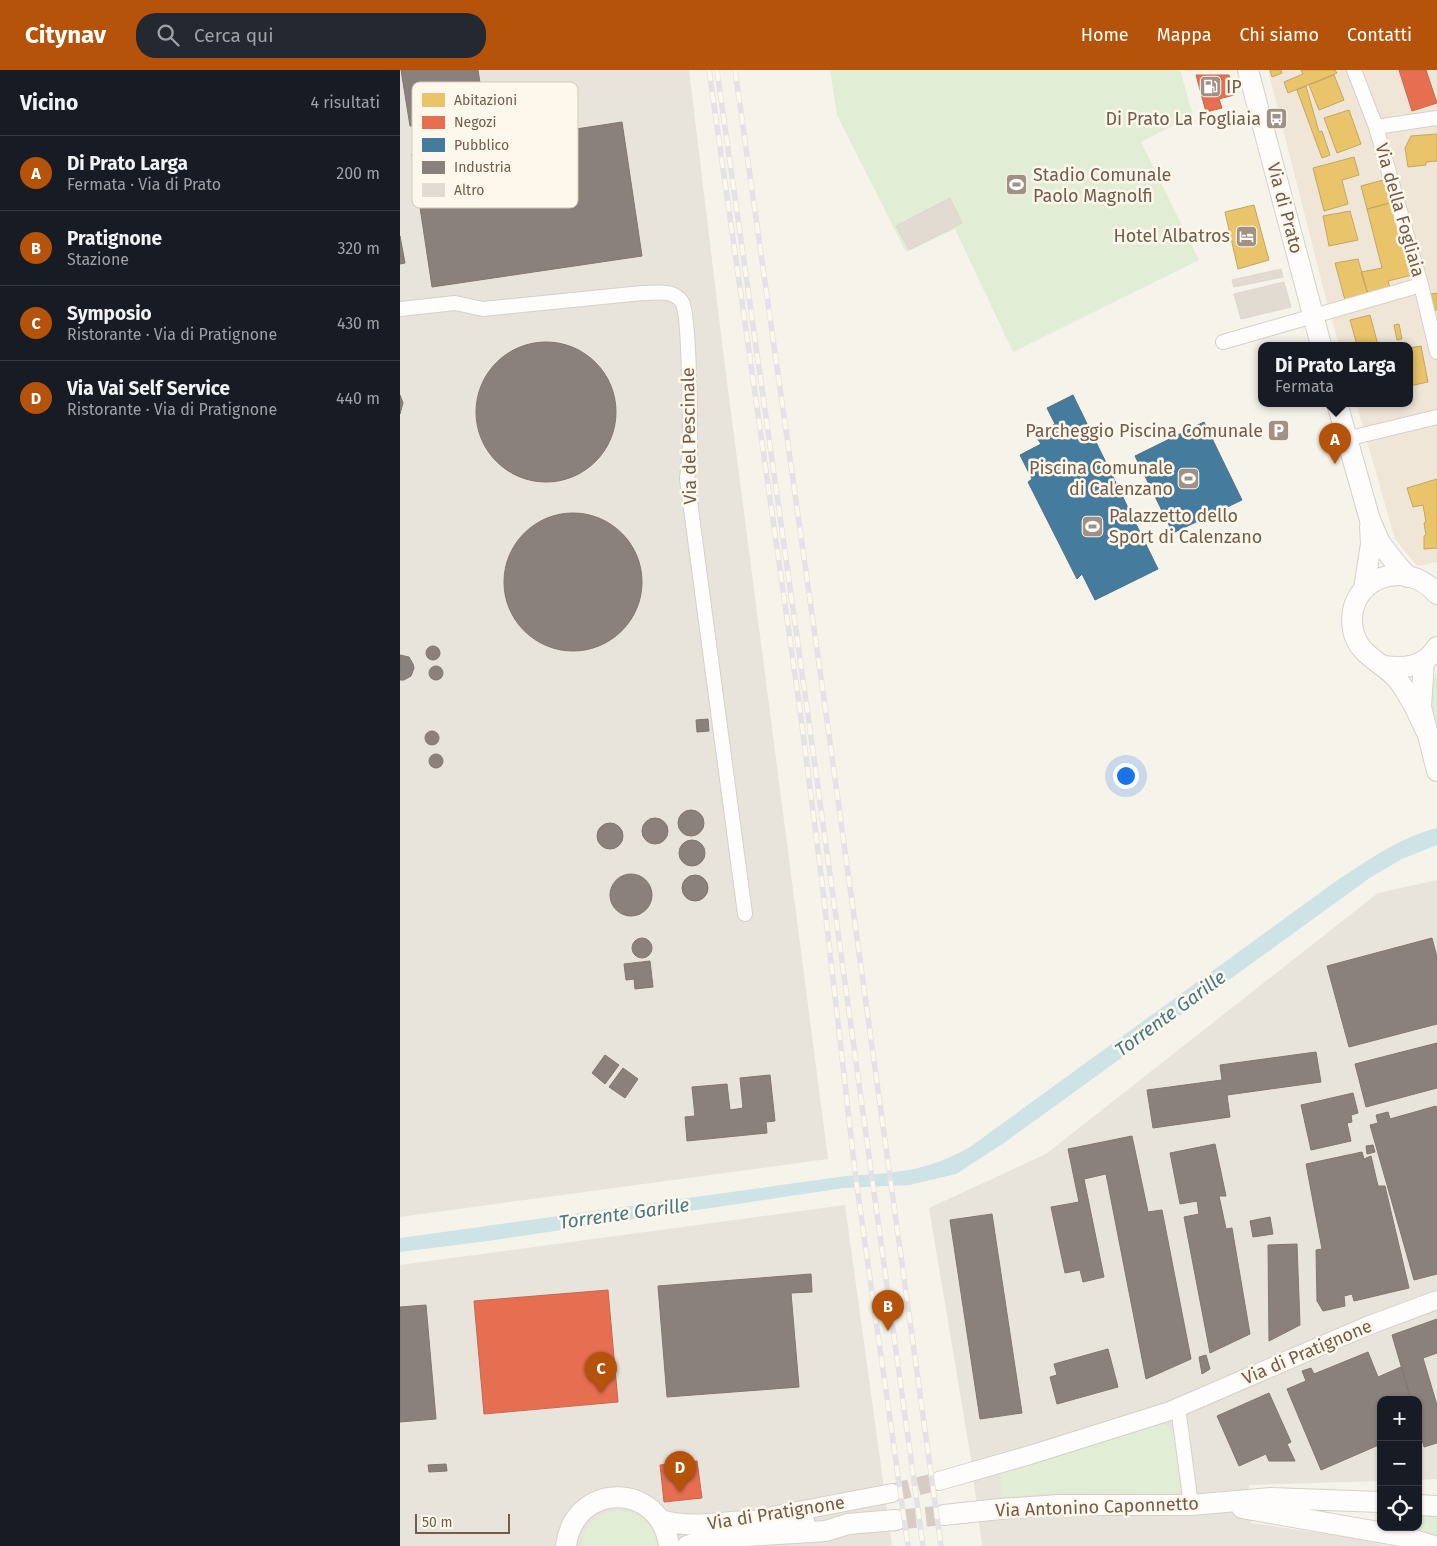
<!DOCTYPE html>
<html lang="it">
<head>
<meta charset="utf-8">
<style>
	body { margin:0; font-family:"Fira Sans",sans-serif; background:#242831; color:#f1f3f6 }
	.controls { position:absolute; right:15px; bottom:15px; display:grid; overflow:hidden; border-radius:10px; box-shadow:0 1px 4px #0004 }
	.controls button { width:45px; height:45px; display:grid; place-items:center; padding:0; border:0; border-bottom:1px solid #363941; background:#171b24; color:#f1f3f6; font:25px sans-serif }
	.scale { position:absolute; left:15px; bottom:12px; width:95px; box-sizing:border-box; padding-left:5px; border:2px solid #735c4c; border-top:0; font-size:14px; line-height:18px; white-space:nowrap; color:#735c4c; -webkit-text-stroke:4px #fef8ec; paint-order:stroke }
	.you { position:absolute; left:725px; top:705px; width:18px; height:18px; margin:-12px; border:4px solid #fff; border-radius:50%; background:#1a73e8; box-shadow:0 0 0 8px #1a73e833 }
	.badge { display:grid; place-items:center; width:32px; height:32px; border-radius:50%; background:#b45309; color:#fff; font-size:16px; font-weight:700 }
	.pin { position:absolute; translate:-50% -41px; filter:drop-shadow(0 1px 2px #0008) }
	.pin::after { content:''; position:absolute; top:26px; width:18px; height:15px; background:inherit; clip-path:polygon(0 0,100% 0,50% 100%) }
	.popup { position:absolute; left:858px; top:272px; width:155px; height:65px; box-sizing:border-box; display:grid; place-content:center; border-radius:10px; background:#171b24; filter:drop-shadow(0 1px 4px #0005); font-size:16px; white-space:nowrap; color:#9ea1a6 }
	.popup b { font-size:19px; color:#f1f3f6 }
	.popup::after { content:''; position:absolute; left:50%; top:100%; margin-left:-10px; border:10px solid transparent; border-top-color:#171b24 }
	.list { margin:0; padding:0; list-style:none }
	h2 { display:flex; justify-content:space-between; align-items:center; height:65px; margin:0; padding:0 20px; font-size:21px }
	h2 small { font-size:16px; font-weight:400; color:#9ea1a6 }
	.list li { display:grid; grid-template-columns:32px 1fr auto; gap:15px; align-items:center; box-sizing:border-box; height:75px; padding:0 20px; border-top:1px solid #363941 }
	.list b { display:block; font-size:19px; white-space:nowrap }
	.list p { margin:0; font-size:16px; white-space:nowrap; color:#9ea1a6 }
	.list em { font-size:16px; font-style:normal; color:#9ea1a6 }
	.icon { flex:none; width:28px; height:28px; fill:none; stroke:currentColor; stroke-width:2; stroke-linecap:round; stroke-linejoin:round }
	.map { position:relative; flex:none; width:1037px; height:1476px; overflow:hidden }
	header { display:flex; align-items:center; gap:30px; box-sizing:border-box; height:70px; padding:0 25px; background:#b45309; color:#fff }
	header strong { font-size:24px }
	nav { display:flex; gap:28px; margin-inline-start:auto; font-size:18px }
	.search { width:350px; height:45px; background:#242831; display:flex; align-items:center; gap:12px; box-sizing:border-box; padding:0 18px; border-radius:20px; color:#9ea1a6; font-size:19px }
	main { display:flex }
	aside { flex:1; background:#171b24 }
	.map>svg:first-child { display:block }
	.residential { fill:#efe6d8 }
	.industrial { fill:#e8e3db }
	.green { fill:#e2edd6 }
	.water { fill:#cde3e6 }
	.homes { fill:#e9c46a; stroke:#c6a561 }
	.shops { fill:#e76f51; stroke:#c46950 }
	.public { fill:#457b9d; stroke:#537285 }
	.industry { fill:#8a817c; stroke:#83766e }
	.building { fill:#e2dbd2; stroke:#dfd6cd }
	.lines { fill:none; stroke-linecap:round; stroke-linejoin:round }
	.tertiary-tunnel { stroke:#d5cdc3; stroke-width:18; stroke-dasharray:18 9; stroke-linecap:butt }
	.secondary-tunnel { stroke:#d5cdc3; stroke-width:20; stroke-dasharray:20 10; stroke-linecap:butt }
	.minor-casing { stroke:#d5d0c9; stroke-width:16 }
	.tertiary-casing { stroke:#d5d0c9; stroke-width:20 }
	.secondary-casing { stroke:#d6d0c9; stroke-width:22 }
	.minor { stroke:#fefdfc; stroke-width:14 }
	.tertiary { stroke:#fefdfc; stroke-width:18 }
	.secondary { stroke:#fefdfc; stroke-width:20 }
	.rail-casing { stroke:#e4e2e4; stroke-width:5.5 }
	.rail { stroke:#fef8ec; stroke-width:4; stroke-dasharray:11; stroke-linecap:butt }
	.labels { text-anchor:middle; stroke-width:5; stroke-linejoin:round; paint-order:stroke }
	.poi-label { font-size:18px; fill:#735c4c; stroke:#fef8ec; text-anchor:end }
	.street-label { font-size:18px; fill:#735c4c; stroke:#fef8ec }
	.water-label { font-size:19px; font-style:italic; fill:#477885; stroke:#fef8ec }
	.key { fill:#fef8ec; stroke:#d4c9bc; stroke-width:1 }
	.key-label { font-size:14px; fill:#735c4c }
</style>
</head>
<body>
<header>
<strong>Citynav</strong>
<div class="search"><svg class="icon" aria-label="search" viewBox="0 0 24 24"><circle cx="10" cy="10" r="6"/><path d="M15 15l6 6"/></svg>Cerca qui</div>
<nav><a>Home</a><a>Mappa</a><a>Chi siamo</a><a>Contatti</a></nav>
</header>
<main>
<aside>
<h2>Vicino<small>4 risultati</small></h2>
<ul class="list">
<li><span class="badge">A</span><div><b>Di Prato Larga</b><p>Fermata · Via di Prato</p></div><em>200 m</em></li>
<li><span class="badge">B</span><div><b>Pratignone</b><p>Stazione</p></div><em>320 m</em></li>
<li><span class="badge">C</span><div><b>Symposio</b><p>Ristorante · Via di Pratignone</p></div><em>430 m</em></li>
<li><span class="badge">D</span><div><b>Via Vai Self Service</b><p>Ristorante · Via di Pratignone</p></div><em>440 m</em></li>
</ul>
</aside>
<div class="map">
<svg width="1037" height="1476" viewBox="0 0 1037 1476">
	<rect width="100%" height="100%" fill="#f6f3eb"/>
	<path class="residential" d="M868 0H1037V492L1017 496 995 469 956 333H1009V275H939L925 225Z"/>
	<path class="industrial" d="M0 0H289L323 281 428 1089 0 1147Z
		M1037 810V1409L1018 1410V1330H981V1411L849 1415 851 1453 954 1468 988 1476H582L571 1389 529 1138 646 1084 978 823Z
		M445 1135 492 1476H0V1195Z"/>
	<path class="green" d="M430 0H780L793 45 741 72 799 190 613 282 555 159 506 182 437 45Z
		M1037 602V661C1031 640 1028 622 1037 602Z
		M764 1354 775 1362 782 1420 773 1423 667 1422 601 1427V1402Z
		M216 1440C240 1442 252 1452 258 1476H181C182 1456 197 1445 216 1440Z
		M1018 1442 1037 1443V1470L986 1457H1018Z"/>
	<path class="water" d="M1037 758V775L1002 789 971 807 604 1073 556 1104 509 1115 444 1118 88 1171 0 1182V1168L446 1106C495 1103 526 1102 570 1077L939 809C970 789 1001 767 1037 758Z"/>
	<path class="homes" d="M870 0H881L882 3 872 7Z
		M901 0H935L937 3 888 23 884 12 903 4Z
		M934 5 944 30 919 40 909 15Z
		M906 16 919 62 922 61 930 85 922 88 897 20Z
		M949 40 961 74 937 83 924 48Z
		M1037 64V91L1026 92V95L1008 97 1005 78 1011 66Z
		M954 87 959 105 942 110 948 134 924 141 913 98Z
		M983 110 990 133 967 139 961 116Z
		M990 133 1012 205 988 211 990 217 968 224 961 202 982 198 967 139Z
		M854 135 869 190 838 199 825 142Z
		M950 141 958 170 929 176 923 146Z
		M958 189 968 224 945 230 935 193Z
		M1037 223V240H1035L1031 224Z
		M970 245 978 275H957L950 250Z
		M999 254 1002 269 997 270 994 255Z
		M1021 276 1028 312 1009 316V278Z
		M1037 409V478L1024 479V466L1026 465 1024 453 1026 452 1023 435 1013 437 1007 418Z"/>
	<path class="shops" d="M999 0H1026L1037 33 1012 41Z
		M796 5H829L834 25 819 29 822 38 806 42Z
		M208 1220 218 1332 84 1344 74 1231Z
		M297 1391 302 1428 264 1432 260 1395Z"/>
	<path class="public" d="M673 325 758 499 695 530 682 504 677 509 628 412 632 409 620 385 641 374 635 365 655 354 647 338Z
		M804 352 842 430 773 463 735 386Z"/>
	<path class="industry" d="M1 0H78L85 45 10 56Z
		M222 52 242 186 32 217 12 84Z
		M0 166 5 193 0 194Z
		M76 342a70 70 0 1 1 140 0a70 70 0 1 1-140 0Z
		M0 325 3 333 0 344Z
		M104 512a69 69 0 1 1 138 0a69 69 0 1 1-138 0Z
		M26 583a7 7 0 1 1 14 0a7 7 0 1 1-14 0Z
		M0 585 9 587 13 594 14 598 11 606 4 610H0Z
		M29 603a7 7 0 1 1 14 0a7 7 0 1 1-14 0Z
		M308 649 309 661 297 662 296 650Z
		M25 668a7 7 0 1 1 14 0a7 7 0 1 1-14 0Z
		M29 691a7 7 0 1 1 14 0a7 7 0 1 1-14 0Z
		M278 753a13 13 0 1 1 26 0a13 13 0 1 1-26 0Z
		M242 761a13 13 0 1 1 26 0a13 13 0 1 1-26 0Z
		M197 766a13 13 0 1 1 26 0a13 13 0 1 1-26 0Z
		M279 783a13 13 0 1 1 26 0a13 13 0 1 1-26 0Z
		M210 825a21 21 0 1 1 42 0a21 21 0 1 1-42 0Z
		M282 818a13 13 0 1 1 26 0a13 13 0 1 1-26 0Z
		M232 878a10 10 0 1 1 20 0a10 10 0 1 1-20 0Z
		M1032 868 1037 887V954L949 977 927 896Z
		M250 891 253 917 235 919 234 909 226 910 224 894Z
		M1037 973V1018L966 1037 955 994Z
		M916 982 921 1012 827 1025 830 1047 753 1058 747 1020 822 1010 820 995Z
		M205 985 219 995 205 1014 192 1003Z
		M223 998 238 1009 225 1028 209 1017Z
		M370 1005 375 1051 366 1052 367 1063 287 1071 285 1047 295 1046 292 1017 327 1014 330 1040 343 1038 340 1008Z
		M953 1023 958 1043 951 1045 952 1052 947 1053 951 1071 911 1080 901 1035Z
		M1036 1036 1037 1042V1204L1014 1210 970 1055 978 1053 976 1045 988 1042 990 1049Z
		M732 1066 748 1142 762 1140 791 1289 746 1309 706 1104 684 1109 704 1207 683 1212 680 1200 665 1203 651 1137 679 1132 668 1079Z
		M815 1074 826 1126H819L826 1159 832 1158 850 1264 810 1283 784 1147 799 1144 797 1131 780 1134 770 1083Z
		M973 1075 975 1082 967 1084 966 1076Z
		M962 1082 964 1089 971 1086 978 1116H985L1009 1218 954 1231 952 1224 944 1226 945 1236 923 1241 917 1231 916 1180 922 1179 906 1094Z
		M592 1144 622 1343 580 1349 550 1150Z
		M870 1147 873 1164 853 1167 850 1151Z
		M897 1174 900 1255 869 1271 868 1175Z
		M411 1204 412 1222 391 1223 399 1317 267 1327 258 1216Z
		M26 1235 36 1349 0 1352V1237Z
		M1037 1249V1283L1023 1288 1037 1335V1373L1024 1377 1018 1355V1330H1011L992 1265Z
		M708 1279 718 1317 657 1334 650 1307 657 1305 654 1294Z
		M968 1282 978 1307 1001 1297 1011 1330H981V1374L921 1400 887 1319 906 1311 902 1301 911 1298 914 1304Z
		M806 1285 810 1299 802 1304 799 1287Z
		M869 1323 891 1372 887 1374 895 1391H869L866 1384 839 1396 817 1346Z
		M46 1394 47 1401 29 1402 28 1395Z"/>
	<path class="building" d="M550 128 562 153 509 180 496 156Z
		M881 199 883 207 834 217 832 210Z
		M884 212 891 237 841 249 834 224Z"/>
	<g class="lines">
		<path class="tertiary-tunnel" d="M492 1423 539 1411"/>
		<path class="secondary-tunnel" d="M496 1450 544 1445"/>
		<defs>
			<path id="minor" d="M954 0 976 57 1021 215 1037 282
				M976 57 1037 48
				M0 239 55 233 83 239 242 223C256 223 273 219 282 232 290 244 290 361 290 382 289 391 288 400 287 409L345 844
				M823 272 1021 215
				M946 369 1037 347
				M778 1337 791 1435"/>
			<path id="tertiary" d="M539 1411 630 1385 770 1341 967 1256 1037 1230
				M372 1446 492 1423"/>
			<path id="secondary" d="M848 0 921 275
				M937 333 970 450 980 473 998 496 1008 507
				M964 519 971 474 970 456
				M1024 591 1021 637 1037 701
				M983 596C1005 599 1025 597 1037 577
				M1026 661C1018 643 1010 626 998 610 983 592 958 586 953 560 944 509 1005 486 1037 524
				M1018 1435 1037 1436
				M842 1438 1001 1466 1034 1476
				M544 1445 600 1439 659 1435H791L871 1428 981 1432
				M261 1450C291 1459 319 1452 349 1451 367 1450 386 1451 404 1451
				M166 1476C174 1411 261 1411 269 1476
				M287 1476 302 1471 328 1467 426 1461 448 1454 496 1450"/>
		</defs>
		<use href="#minor" class="minor-casing"/>
		<use href="#tertiary" class="tertiary-casing"/>
		<use href="#secondary" class="secondary-casing"/>
		<use href="#minor" class="minor"/>
		<use href="#tertiary" class="tertiary"/>
		<use href="#secondary" class="secondary"/>
		<defs>
			<path id="rail" d="M309 0 399 633 421 804 456 1110 508 1476
				M317 0 406 631 523 1476
				M335 0 424 629 541 1476"/>
		</defs>
		<use href="#rail" class="rail-casing"/>
		<use href="#rail" class="rail"/>
	</g>
	<defs>
		<symbol id="fuel-square" viewBox="-11 -11 22 22"><rect x="-9" y="-9" width="18" height="18" rx="4" fill="#a19184" stroke="#fef8ec"/><path d="M-5.5-6h7V0h2V4h1.3V-2.5L3-4.5l.8-.8L6-3V5H2.5V1h-1V6h-7ZM-4.2-4.7v3.2H.2V-4.7Z" fill="#fff"/></symbol>
		<symbol id="bus-square" viewBox="-11 -11 22 22"><rect x="-9" y="-9" width="18" height="18" rx="4" fill="#a19184" stroke="#fef8ec"/><path d="M-5-6H5V4H4V6H2V4H-2V6H-4V4H-5ZM-3.5-4V0h7V-4ZM-3.5 1.2v1.5H-2V1.2ZM2 1.2v1.5H3.5V1.2Z" fill="#fff"/></symbol>
		<symbol id="stadium-square" viewBox="-11 -11 22 22"><rect x="-9" y="-9" width="18" height="18" rx="4" fill="#a19184" stroke="#fef8ec"/><path d="M0-5a6.5 5 0 1 0 0 10a6.5 5 0 1 0 0-10ZM-3.5-1.8h7v3.6h-7Z" fill="#fff"/></symbol>
		<symbol id="hotel-square" viewBox="-11 -11 22 22"><rect x="-9" y="-9" width="18" height="18" rx="4" fill="#a19184" stroke="#fef8ec"/><path d="M-6-4.5h1.5V1H6V5H4.5V3h-9V5H-6ZM-4 0a1.8 1.8 0 1 1 3.6 0ZM.5 0V-2.5h3Q6-2.5 6 0Z" fill="#fff"/></symbol>
		<symbol id="parking-square" viewBox="-11 -11 22 22"><rect x="-9" y="-9" width="18" height="18" rx="4" fill="#a19184" stroke="#fef8ec"/><path d="M-3.5-5.5H1a3.5 3.5 0 0 1 0 7H-1V5.5H-3.5ZM-1-3.4V-.6H.8a1.4 1.4 0 0 0 0-2.8Z" fill="#fff"/></symbol>
	</defs>
	<g fill-rule="evenodd">
		<use href="#fuel-square" x="798" y="4" width="25" height="25"/>
		<use href="#bus-square" x="864" y="36" width="25" height="25"/>
		<use href="#stadium-square" x="604" y="102" width="25" height="25"/>
		<use href="#hotel-square" x="834" y="154" width="25" height="25"/>
		<use href="#parking-square" x="866" y="348" width="25" height="25"/>
		<use href="#stadium-square" x="776" y="396" width="25" height="25"/>
		<use href="#stadium-square" x="680" y="444" width="25" height="25"/>
	</g>
	<g class="labels">
		<g class="poi-label">
			<text x="826" y="23" text-anchor="start">IP</text>
			<text x="861" y="55">Di Prato La Fogliaia</text>
			<text x="633" y="111" text-anchor="start">Stadio Comunale<tspan x="633" dy="21">Paolo Magnolfi</tspan></text>
			<text x="830" y="172">Hotel Albatros</text>
			<text x="863" y="367">Parcheggio Piscina Comunale</text>
			<text x="773" y="404">Piscina Comunale<tspan x="773" dy="21">di Calenzano</tspan></text>
			<text x="709" y="452" text-anchor="start">Palazzetto dello<tspan x="709" dy="21">Sport di Calenzano</tspan></text>
		</g>
		<g class="street-label">
			<text transform="translate(885 138) rotate(75)" y="6">Via di Prato</text>
			<text transform="translate(1000 140) rotate(74)" y="6">Via della Fogliaia</text>
			<text transform="translate(289 366) rotate(-91)" y="6">Via del Pescinale</text>
			<text transform="translate(907 1282) rotate(-23)" y="6">Via di Pratignone</text>
			<text transform="translate(697 1437) rotate(-2)" y="6">Via Antonino Caponnetto</text>
			<text transform="translate(376 1443) rotate(-9)" y="6">Via di Pratignone</text>
		</g>
		<g class="water-label">
			<text transform="translate(770 943) rotate(-36)" y="7">Torrente Garille</text>
			<text transform="translate(224 1143) rotate(-8)" y="7">Torrente Garille</text>
		</g>
	</g>
	<rect x="12" y="12" width="166" height="126" rx="8" class="key"/>
	<rect x="22" y="23" width="23" height="14" fill="#e9c46a"/>
	<rect x="22" y="46" width="23" height="13" fill="#e76f51"/>
	<rect x="22" y="68" width="23" height="14" fill="#457b9d"/>
	<rect x="22" y="91" width="23" height="13" fill="#8a817c"/>
	<rect x="22" y="113" width="23" height="14" fill="#e2dbd2"/>
	<g class="key-label">
		<text x="54" y="35">Abitazioni</text>
		<text x="54" y="57">Negozi</text>
		<text x="54" y="80">Pubblico</text>
		<text x="54" y="102">Industria</text>
		<text x="54" y="125">Altro</text>
	</g>
</svg>
<div class="controls">
<button>+</button>
<button>−</button>
<button><svg class="icon" aria-label="locate" viewBox="0 0 24 24"><circle cx="12" cy="12" r="6"/><path d="M12 2v4M12 18v4M2 12h4M18 12h4"/></svg></button>
</div>
<div class="scale">50 m</div>
<div class="you"></div>
<div class="pin badge" style="left:935px;top:394px">A</div>
<div class="popup"><b>Di Prato Larga</b>Fermata</div>
<div class="pin badge" style="left:488px;top:1261px">B</div>
<div class="pin badge" style="left:201px;top:1323px">C</div>
<div class="pin badge" style="left:280px;top:1422px">D</div>
</div>
</main>
</body>
</html>
